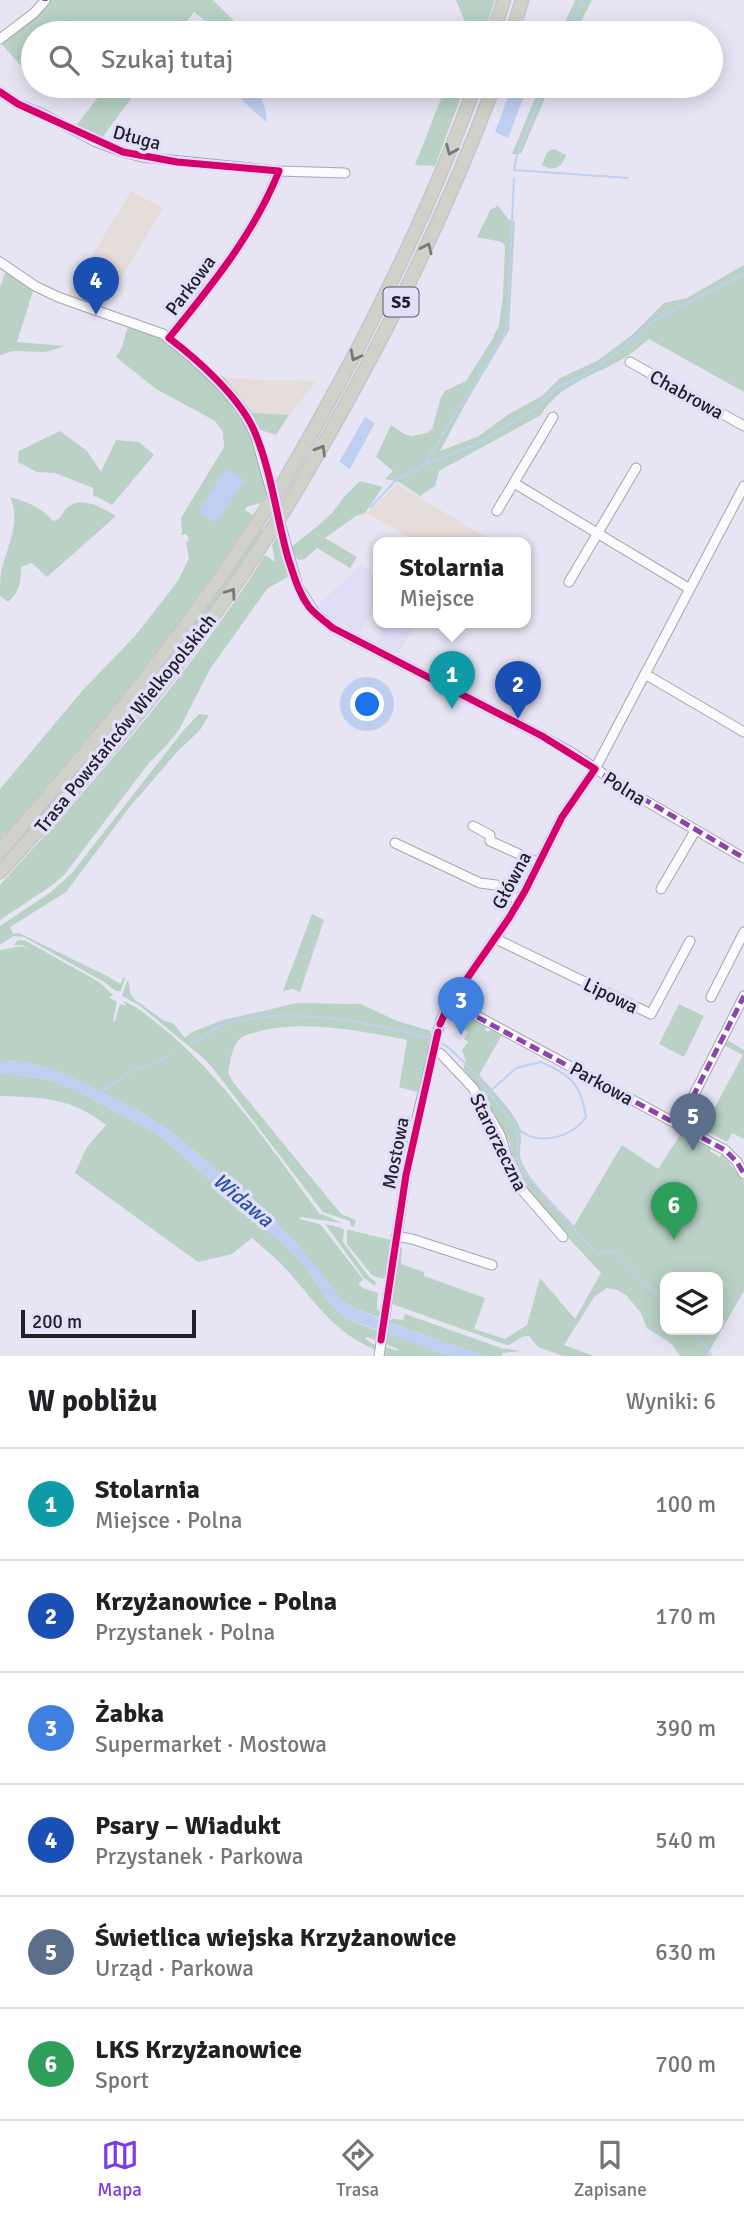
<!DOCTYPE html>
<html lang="pl">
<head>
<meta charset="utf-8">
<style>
	body { margin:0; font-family:Signika,sans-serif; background:#f2f2f2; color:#202124 }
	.controls { position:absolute; right:21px; bottom:21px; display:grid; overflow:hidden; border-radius:14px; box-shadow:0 4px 18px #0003 }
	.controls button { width:63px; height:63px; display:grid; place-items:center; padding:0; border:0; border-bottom:2px solid #e0e0e0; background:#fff; color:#202124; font:35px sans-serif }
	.scale { position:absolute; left:21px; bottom:18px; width:175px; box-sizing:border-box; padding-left:7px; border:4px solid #21202a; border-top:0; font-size:19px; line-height:24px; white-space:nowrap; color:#21202a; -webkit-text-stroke:5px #e2dffa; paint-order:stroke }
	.you { position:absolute; left:368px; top:705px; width:24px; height:24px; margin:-18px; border:5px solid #fff; border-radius:50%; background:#1a73e8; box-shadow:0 0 0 10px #1a73e833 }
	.badge { display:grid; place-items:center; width:46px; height:46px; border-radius:50%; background:#7c3aed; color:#fff; font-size:23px; font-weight:700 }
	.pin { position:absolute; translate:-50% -58px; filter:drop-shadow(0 2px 4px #0008) }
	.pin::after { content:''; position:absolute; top:37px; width:24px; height:21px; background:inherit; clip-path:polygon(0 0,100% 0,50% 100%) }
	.popup { position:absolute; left:373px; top:537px; width:158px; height:91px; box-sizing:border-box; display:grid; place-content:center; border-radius:14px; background:#fff; filter:drop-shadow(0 2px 5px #0005); font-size:23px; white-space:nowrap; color:#757577 }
	.popup b { font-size:26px; color:#202124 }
	.popup::after { content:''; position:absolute; left:50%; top:100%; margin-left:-14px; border:14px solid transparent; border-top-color:#fff }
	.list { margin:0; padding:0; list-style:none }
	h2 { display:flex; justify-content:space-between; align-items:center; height:91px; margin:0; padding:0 28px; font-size:30px }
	h2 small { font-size:23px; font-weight:400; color:#757577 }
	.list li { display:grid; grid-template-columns:46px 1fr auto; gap:21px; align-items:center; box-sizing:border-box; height:112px; padding:0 28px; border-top:2px solid #e0e0e0 }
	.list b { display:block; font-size:26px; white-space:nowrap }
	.list p { margin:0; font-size:23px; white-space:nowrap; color:#757577 }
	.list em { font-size:23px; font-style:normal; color:#757577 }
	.icon { flex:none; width:38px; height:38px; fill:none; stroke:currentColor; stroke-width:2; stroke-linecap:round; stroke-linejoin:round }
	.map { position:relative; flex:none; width:744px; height:1356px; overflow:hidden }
	.search { position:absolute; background:#fff; box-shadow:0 4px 18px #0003; left:21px; right:21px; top:21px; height:77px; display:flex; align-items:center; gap:18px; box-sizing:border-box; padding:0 24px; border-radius:38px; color:#757577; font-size:26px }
	.sheet { height:763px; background:#fff }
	nav { display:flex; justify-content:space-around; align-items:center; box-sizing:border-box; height:98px; border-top:2px solid #e0e0e0; background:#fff; font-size:19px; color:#757577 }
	nav a { display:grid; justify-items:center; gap:4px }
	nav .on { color:#7c3aed }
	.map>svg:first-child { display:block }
	.built { fill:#e0ddf6 }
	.industrial { fill:#e5ddd9 }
	.green { fill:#b9d2c5; fill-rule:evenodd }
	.water { fill:#bfcff2 }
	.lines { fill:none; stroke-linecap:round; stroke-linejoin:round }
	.stream { stroke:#bfcff2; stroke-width:2 }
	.minor-casing { stroke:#a6a5b0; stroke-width:11 }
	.highway-casing { stroke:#c6c5cc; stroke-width:15 }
	.minor { stroke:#fbfbfd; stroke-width:9 }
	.highway { stroke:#d0d1c8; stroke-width:12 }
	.highway-bridge-casing { stroke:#c6c5cc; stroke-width:15; stroke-linecap:butt }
	.highway-bridge { stroke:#d0d1c8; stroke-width:12 }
	.quiet { stroke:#8e44ad; stroke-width:5; stroke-dasharray:10 5; stroke-linecap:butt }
	.cycleway-casing { stroke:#e2dffa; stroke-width:11 }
	.cycleway { stroke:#d6006c; stroke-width:7 }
	.oneway { stroke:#787879 }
	.labels { text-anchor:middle; stroke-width:7; stroke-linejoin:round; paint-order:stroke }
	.shield { fill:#e2dffa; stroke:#5b5968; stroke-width:2 }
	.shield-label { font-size:18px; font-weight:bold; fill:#21202a }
	.street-label { font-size:19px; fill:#21202a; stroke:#e2dffa }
	.water-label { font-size:21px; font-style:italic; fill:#2b52a5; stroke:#e2dffa }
</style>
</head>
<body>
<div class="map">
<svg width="744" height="1356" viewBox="0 0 744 1356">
	<rect width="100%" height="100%" fill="#e7e5f4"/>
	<path class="built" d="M361 565 378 575V604L359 634 350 629V627L337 622 317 606Z
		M382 623H416L398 654 376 642 382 632 378 630Z"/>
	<path class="industrial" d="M131 191 163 208 105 306 69 294Z
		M224 377 239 379 317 381 289 415 253 413Z
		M397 484 484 536 480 543H419L367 513Z"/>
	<path class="green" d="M49 0H213L246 33H221L194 12 178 33H33V52L21 66 0 42 34 18Z
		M456 0H495L484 33H467L468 29Z
		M575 0H592L575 33H560Z
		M107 86H140L100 141 74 128Z
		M446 86H465L435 166 415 165Z
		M540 86H550L521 154H512Z
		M554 149 566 155C562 168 553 172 542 165L547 152Z
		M498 206 508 219 515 222 509 330 464 406 440 451 479 436 509 414 542 396 560 378 597 361 632 335 664 303 687 298 744 265V392L649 339C639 347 629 356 617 362 592 376 556 387 541 415L439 471 435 486 420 496 399 482 385 479 393 471 376 457 391 425 404 434 412 436 427 433 432 429 441 397 445 391 466 381 492 340 499 325 503 297 505 246 502 242 477 237 490 210Z
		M6 269 34 288 17 342 65 346 46 352 13 351 0 355V288Z
		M130 319 153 327 211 371 224 377 253 413 289 415 276 435 249 426 268 493 261 503 246 507 245 510 254 516 166 643 96 733 12 828 3 835 0 841V789L82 691 135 636 178 581 189 558 186 543 189 539 186 534 180 535 182 533 181 518 224 447 223 432 215 421 156 389 116 357 122 347Z
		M60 431 87 451 101 472 116 440 139 442 154 455 112 505 93 495V488L55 473 37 472 18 462 19 451Z
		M360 481 383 487 365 513 356 516 325 538 357 557 350 568 317 548 305 559 298 560 290 548 320 524 332 513 344 497Z
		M10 497C27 502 41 507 53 521 61 519 61 516 65 510 80 493 101 508 116 516L47 577 32 563 21 567C21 583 20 591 8 602L0 596C0 588 0 580 1 573 6 549 22 521 10 497Z
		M260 526 264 536 184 651 131 718 0 864V860L63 787Z
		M279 534 289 576 267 589 210 669 180 728 167 745 149 763 64 875 51 886 0 920V885C94 781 190 675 265 555L275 562 272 544Z
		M199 714 209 715 200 730 177 752 129 808 66 892 10 927 13 934 19 933 105 975 121 984 123 977 125 978 121 991H116L104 982 24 937 13 936 0 945V926L51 892 72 873 182 732Z
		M312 914 324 920 300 992 292 989 283 991Z
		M18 940 26 941 99 982 113 995 109 997 117 1002 113 1021H115L120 1004 127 1006 123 1001C139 1007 150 1018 163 1028 225 1079 271 1149 319 1213L342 1223 300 1217 299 1219 320 1224 363 1279 358 1284 363 1288 378 1293 377 1309 381 1313 380 1318 352 1307 343 1301 273 1219 178 1137 139 1111 60 1072 23 1062 0 1061V950L22 946 29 950 23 945H14Z
		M128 979 131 995 135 1000 163 1020 174 1024 185 1038 192 1032 223 1020 297 1003 358 1004 359 1003 397 1021 431 1031V1042L427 1043 430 1044 417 1092 399 1087 407 1040C360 1031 304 1019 257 1032 251 1034 242 1035 238 1041 232 1048 230 1063 228 1072L233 1082 341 1214 356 1220 354 1227 351 1226 350 1221 323 1212 212 1067 202 1057 139 1005 122 996Z
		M679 1004 704 1016 684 1057 659 1044Z
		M468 1017 486 1027 485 1030 488 1032 491 1029 502 1035 479 1075C488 1085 515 1114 519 1126 524 1138 517 1152 522 1163 534 1187 557 1206 574 1226L622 1145 658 1169 682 1132 711 1148 710 1151 719 1157 722 1155 744 1181V1291L708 1353 710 1356H680L672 1344 647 1328 641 1313 626 1295 617 1290 607 1288 594 1297 564 1345 594 1356H563L538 1347 529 1336C518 1335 516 1344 507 1345L392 1304 400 1248H402L401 1264 424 1272V1276L485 1298 474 1329 505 1339 527 1325 540 1278 575 1319 601 1273 523 1189 514 1168 510 1144 501 1127 476 1084 463 1068 466 1062 462 1050 468 1042 464 1039 468 1032 461 1028ZM665 1277H718V1330H665Z
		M725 1039 744 1050V1139L732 1133 727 1142 703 1129 743 1055 722 1044Z
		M0 1073 46 1079 74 1089 160 1136 287 1247 304 1265 328 1301 347 1319 378 1331 377 1341 367 1337 365 1339 375 1345 376 1350C333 1332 317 1304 288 1271 277 1259 265 1249 252 1238L232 1254 198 1262 75 1173 87 1147 106 1125C72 1098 42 1097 0 1096Z
		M325 1224 342 1228 344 1230 343 1242 369 1277 376 1282 375 1286 364 1278Z
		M349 1230 391 1240 387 1276 385 1279 373 1276 367 1269 347 1244V1231Z
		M405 1314 501 1348 521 1351 502 1353V1356H522H484L388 1322 392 1319 403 1320Z
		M387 1333 450 1356H385L386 1347 397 1351 398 1349 386 1344Z"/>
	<path class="water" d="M252 86 258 87 266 113 267 123 242 100Z
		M512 86H528L508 138 495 132Z
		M365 417 375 423 350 469 339 462Z
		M226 468 245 480 216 523 198 512Z
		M0 1061 23 1062 60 1072 139 1111 178 1137 273 1219 297 1243 343 1301 352 1307 390 1323 484 1356H450L347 1319 341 1315 328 1301 304 1265 287 1247 160 1136 74 1089 46 1079 0 1073Z"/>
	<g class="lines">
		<path class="stream" d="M568 33 583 0
			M544 86 516 159 514 170 628 178
			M425 464 503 337 507 326 514 179
			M371 507 397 479 424 465 474 445 532 411 556 388 585 375 620 350 654 320 744 274
			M438 1041 448 1047 469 1067 515 1126 518 1142 517 1156 521 1169 571 1226 597 1253 614 1251 665 1304
			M192 1043C206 1035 224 1022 240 1020 302 1008 373 1023 433 1039
			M100 1092 138 1068 158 1062 170 1054
			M488 1093 516 1068 541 1062C571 1075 581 1084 586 1117 570 1139 536 1147 516 1127
			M691 1330 702 1341 712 1356"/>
		<defs>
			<path id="minor" d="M0 39 34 13 45 1
				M0 92 18 104 41 113 94 141 123 152 142 157 279 171 345 173
				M0 262 35 286 58 297 163 334 190 356 220 384 242 410 255 434 298 587 316 614 333 628 542 736 571 752 632 793 744 858
				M169 338C211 286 254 234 279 171
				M630 362 744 426
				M514 483 690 589
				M497 511 553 417
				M569 582 636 468
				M645 674 744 732
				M473 826 490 835V841L539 863
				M395 843 480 883 496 885 519 901
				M661 889 695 831
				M496 939 651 1014 690 941
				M711 997 744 932
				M451 1002 725 1150 737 1162 744 1174
				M433 1050 441 1054 473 1088 500 1135 509 1163 522 1190 563 1237
				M679 1124 744 996
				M396 1236 412 1239 492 1265
				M379 1356 406 1175 416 1122 441 1019 448 1006 509 918 525 891 562 817 595 769 744 486"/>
			<path id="highway" d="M493 33 504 0
				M512 33 522 0
				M280 488C356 359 424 227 475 86
				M286 508C369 370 437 237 494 86
				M0 851C95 743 186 633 264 512
				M0 872C98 765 193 655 270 532"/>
		</defs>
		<use href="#minor" class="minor-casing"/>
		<use href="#highway" class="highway-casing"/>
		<use href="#minor" class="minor"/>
		<use href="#highway" class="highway"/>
		<defs>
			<path id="highway-bridge" d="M264 512 280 488
				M270 532 286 508"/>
		</defs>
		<use href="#highway-bridge" class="highway-bridge-casing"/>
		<use href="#highway-bridge" class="highway-bridge"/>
		<path class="quiet" d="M45 1V0
			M603 775 744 858
			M464 1010 725 1150 737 1162 744 1174
			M679 1124 744 996"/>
		<defs>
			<path id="cycleway" d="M0 92 18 104 123 152 177 162 279 171C254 234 211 286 169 338 198 360 237 395 253 428 271 468 276 515 288 558 294 575 298 592 309 607 316 615 324 621 333 628L542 736 595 769 562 817 525 891 509 918 448 1006 440 1024
				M381 1340 406 1175 438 1032"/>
		</defs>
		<use href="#cycleway" class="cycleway-casing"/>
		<use href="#cycleway" class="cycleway"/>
	</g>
	<defs><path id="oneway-chevron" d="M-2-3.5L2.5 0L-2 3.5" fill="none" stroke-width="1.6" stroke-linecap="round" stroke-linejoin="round" transform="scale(1.75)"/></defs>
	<g class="oneway">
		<use href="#oneway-chevron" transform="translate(451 150) rotate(113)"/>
		<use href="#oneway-chevron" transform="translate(427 248) rotate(-65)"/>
		<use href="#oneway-chevron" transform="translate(355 356) rotate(118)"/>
		<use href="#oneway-chevron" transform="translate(321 450) rotate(-59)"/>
		<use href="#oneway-chevron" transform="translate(231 593) rotate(-55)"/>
	</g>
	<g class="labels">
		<rect class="shield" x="383.5" y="287.5" width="35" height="29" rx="5"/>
		<g class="shield-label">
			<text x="401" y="308">S5</text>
		</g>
		<g class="street-label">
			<text transform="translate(137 137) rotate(15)" y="7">Długa</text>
			<text transform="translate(190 285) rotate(-53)" y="7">Parkowa</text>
			<text transform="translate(687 394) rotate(29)" y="7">Chabrowa</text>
			<text transform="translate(125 723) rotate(-51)" y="7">Trasa Powstańców Wielkopolskich</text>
			<text transform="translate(625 788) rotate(32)" y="7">Polna</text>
			<text transform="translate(511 880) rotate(-62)" y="7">Główna</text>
			<text transform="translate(611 995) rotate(26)" y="7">Lipowa</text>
			<text transform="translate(602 1083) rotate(29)" y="7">Parkowa</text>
			<text transform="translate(499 1142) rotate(64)" y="7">Starorzeczna</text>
			<text transform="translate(395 1153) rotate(-79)" y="7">Mostowa</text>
		</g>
		<g class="water-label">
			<text transform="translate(243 1200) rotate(40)" y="7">Widawa</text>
		</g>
	</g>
</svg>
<div class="controls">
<button><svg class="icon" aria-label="layers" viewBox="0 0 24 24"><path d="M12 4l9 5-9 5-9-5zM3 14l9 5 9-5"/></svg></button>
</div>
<div class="scale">200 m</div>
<div class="you"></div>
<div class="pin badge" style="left:452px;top:709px;background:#0f9aa8">1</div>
<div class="popup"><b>Stolarnia</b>Miejsce</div>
<div class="pin badge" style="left:518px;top:719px;background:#1a4fb4">2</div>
<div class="pin badge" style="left:461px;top:1035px;background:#3f7fe0">3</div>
<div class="pin badge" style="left:96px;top:315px;background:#1a4fb4">4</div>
<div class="pin badge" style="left:693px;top:1151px;background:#5c6f8a">5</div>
<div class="pin badge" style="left:674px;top:1240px;background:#2e9e5b">6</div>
<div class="search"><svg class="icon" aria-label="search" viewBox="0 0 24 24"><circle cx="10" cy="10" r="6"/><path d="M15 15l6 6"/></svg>Szukaj tutaj</div>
</div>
<section class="sheet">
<h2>W pobliżu<small>Wyniki: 6</small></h2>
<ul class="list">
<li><span class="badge" style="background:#0f9aa8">1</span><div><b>Stolarnia</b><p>Miejsce · Polna</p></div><em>100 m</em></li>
<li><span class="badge" style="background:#1a4fb4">2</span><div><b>Krzyżanowice - Polna</b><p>Przystanek · Polna</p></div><em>170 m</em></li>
<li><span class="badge" style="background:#3f7fe0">3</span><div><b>Żabka</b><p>Supermarket · Mostowa</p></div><em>390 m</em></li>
<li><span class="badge" style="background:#1a4fb4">4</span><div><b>Psary – Wiadukt</b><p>Przystanek · Parkowa</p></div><em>540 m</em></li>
<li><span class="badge" style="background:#5c6f8a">5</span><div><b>Świetlica wiejska Krzyżanowice</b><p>Urząd · Parkowa</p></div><em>630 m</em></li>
<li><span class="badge" style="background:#2e9e5b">6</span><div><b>LKS Krzyżanowice</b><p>Sport</p></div><em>700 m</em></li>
</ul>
</section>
<nav>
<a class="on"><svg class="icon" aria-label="map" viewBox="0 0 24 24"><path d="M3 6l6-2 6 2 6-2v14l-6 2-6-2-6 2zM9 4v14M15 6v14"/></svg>Mapa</a>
<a><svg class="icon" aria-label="directions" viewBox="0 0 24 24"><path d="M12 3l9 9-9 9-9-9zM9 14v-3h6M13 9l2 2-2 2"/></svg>Trasa</a>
<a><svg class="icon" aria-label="saved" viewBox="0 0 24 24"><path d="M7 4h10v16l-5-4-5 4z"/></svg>Zapisane</a>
</nav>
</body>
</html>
